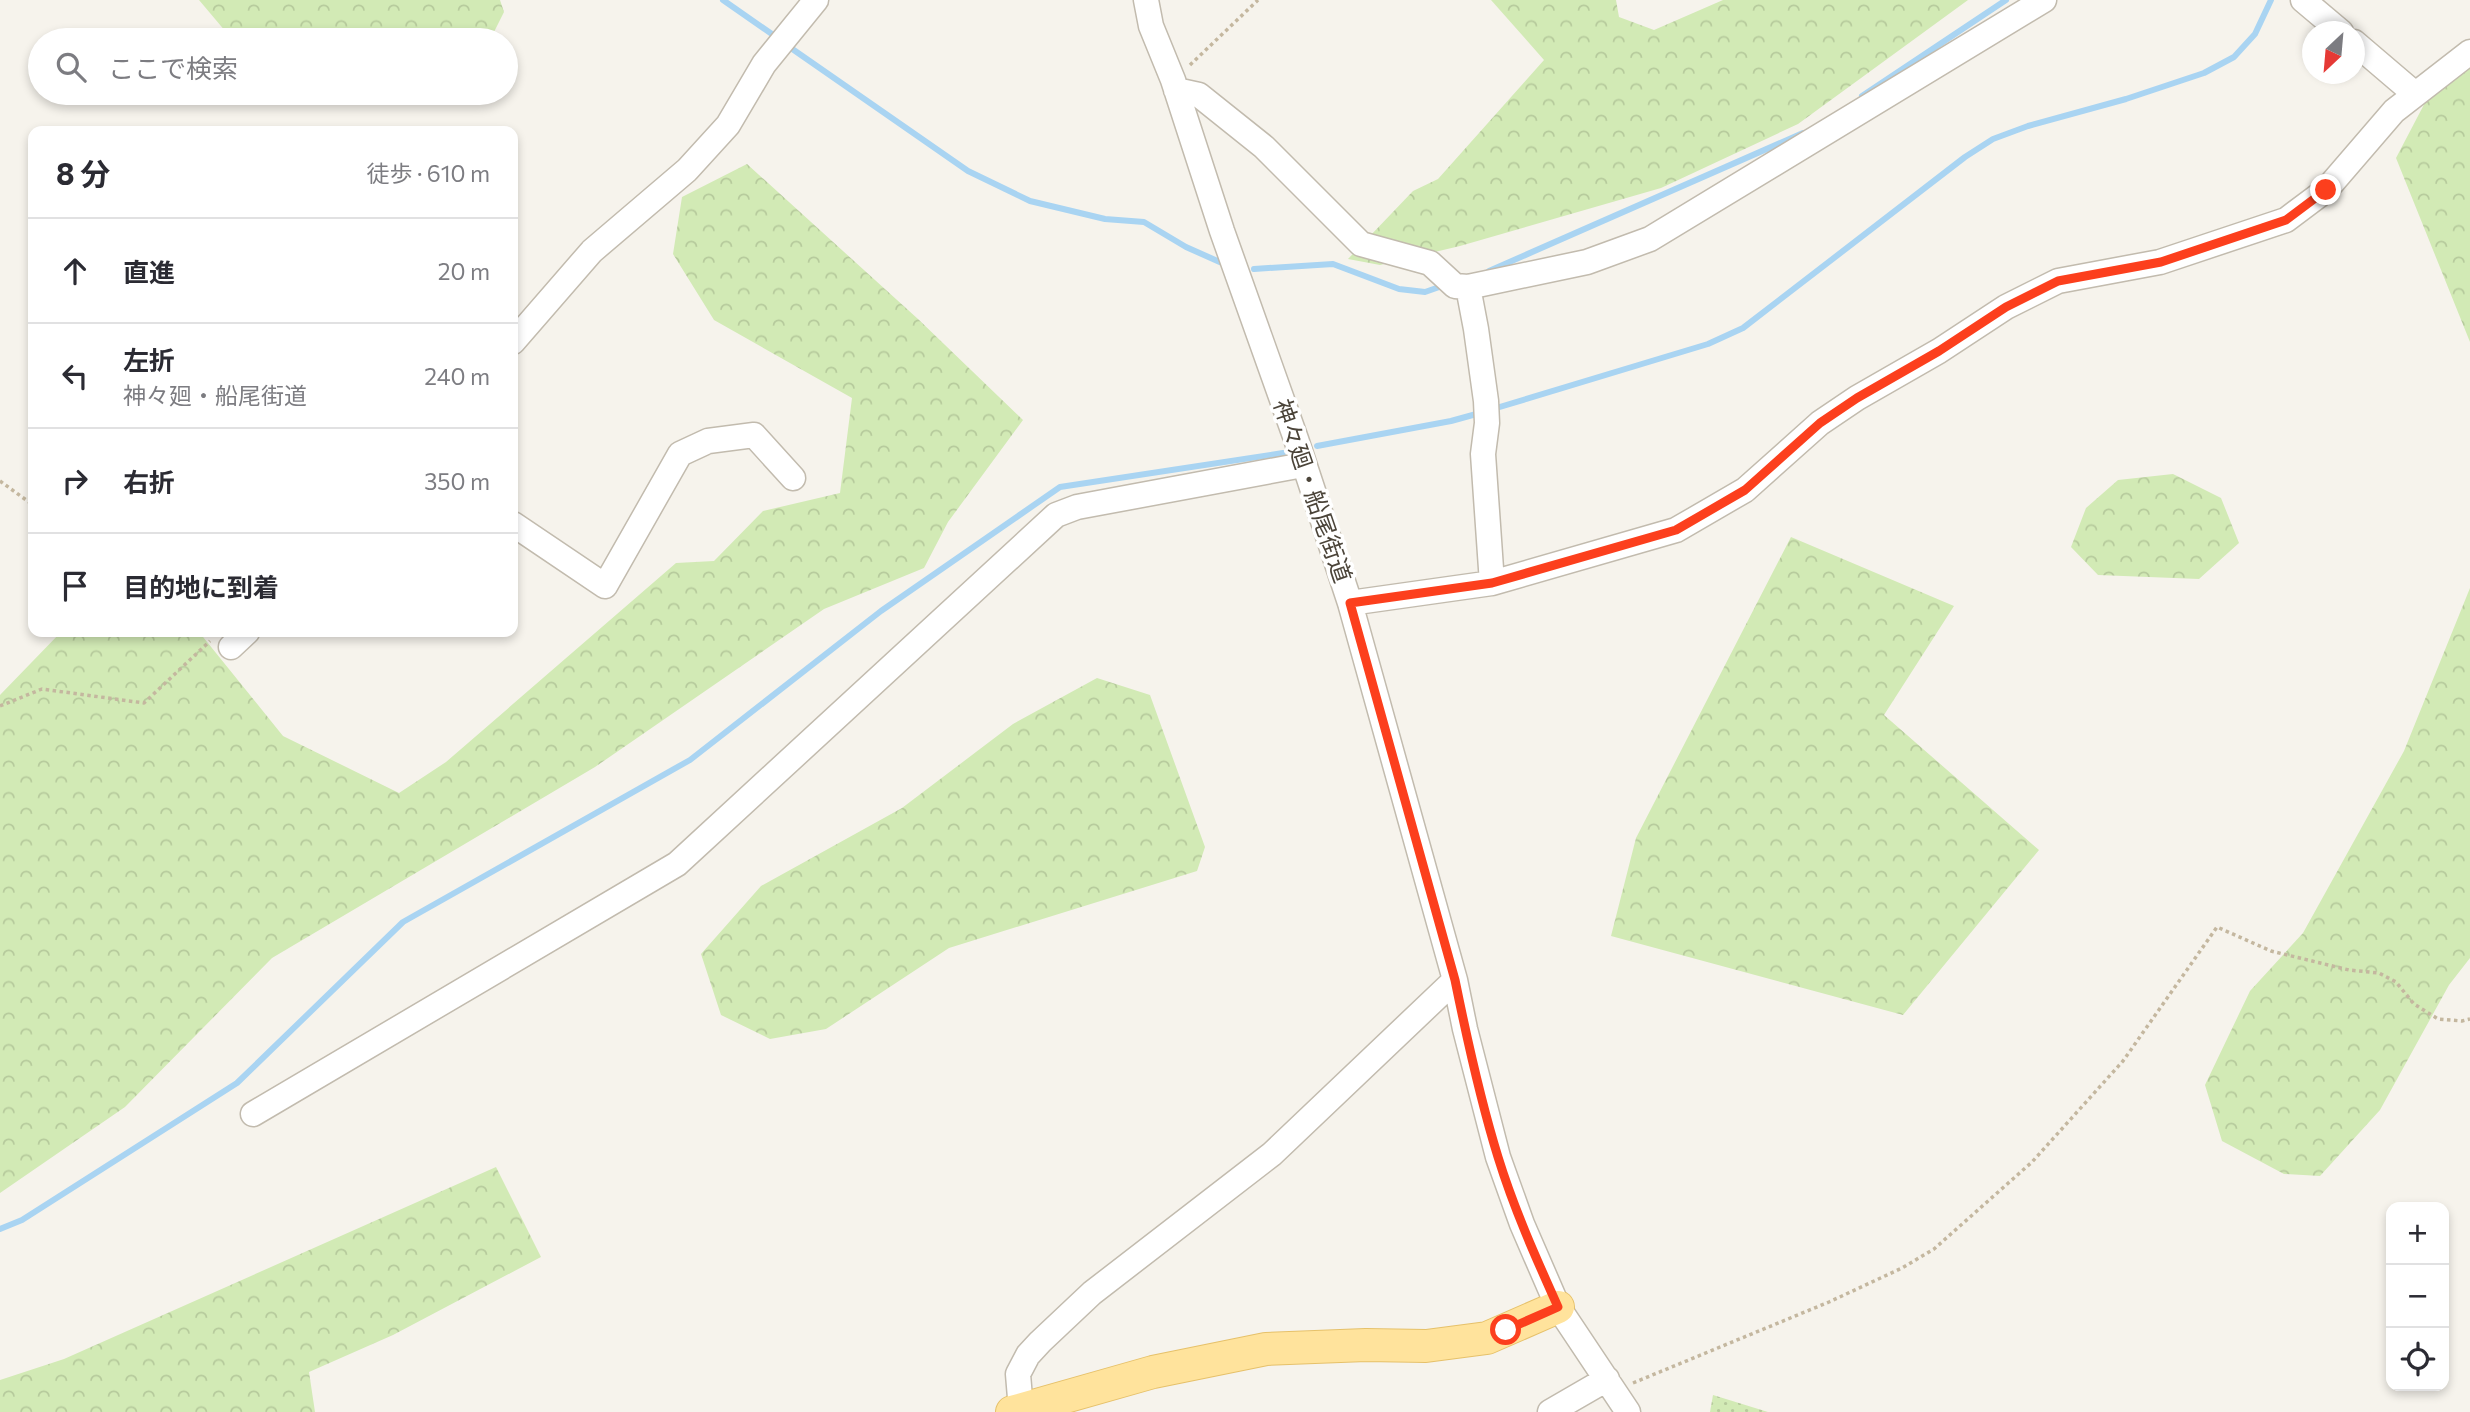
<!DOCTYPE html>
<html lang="ja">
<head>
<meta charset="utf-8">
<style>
	body { margin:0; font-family:Commissioner,"Noto Sans JP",sans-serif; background:#f2f2f3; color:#2b2b33 }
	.controls { position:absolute; right:21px; bottom:21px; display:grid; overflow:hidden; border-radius:14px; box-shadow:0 4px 10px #0003 }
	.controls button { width:63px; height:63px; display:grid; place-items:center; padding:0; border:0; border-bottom:2px solid #e1e1e2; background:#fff; color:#2b2b33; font:35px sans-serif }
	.compass { position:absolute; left:2302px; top:21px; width:63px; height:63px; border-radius:50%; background:#fff; box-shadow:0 4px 10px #0003; rotate:206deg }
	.stop { position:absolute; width:21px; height:21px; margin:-16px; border:5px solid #fc3f1d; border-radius:50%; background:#fff }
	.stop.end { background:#fc3f1d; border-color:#fff; box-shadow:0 2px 7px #0008 }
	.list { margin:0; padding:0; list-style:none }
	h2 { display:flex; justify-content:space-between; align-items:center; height:91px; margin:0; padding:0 28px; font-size:30px }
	h2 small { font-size:23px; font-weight:400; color:#7c7c81 }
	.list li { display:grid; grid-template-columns:46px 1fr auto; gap:21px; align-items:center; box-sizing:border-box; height:105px; padding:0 28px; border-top:2px solid #e1e1e2 }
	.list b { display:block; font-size:26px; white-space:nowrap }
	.list p { margin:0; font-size:23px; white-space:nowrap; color:#7c7c81 }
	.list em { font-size:23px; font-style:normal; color:#7c7c81 }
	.icon { flex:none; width:38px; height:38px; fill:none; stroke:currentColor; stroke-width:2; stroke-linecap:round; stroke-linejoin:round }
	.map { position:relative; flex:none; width:2470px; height:1412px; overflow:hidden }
	.search { position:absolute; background:#fff; box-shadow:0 4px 10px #0003; left:28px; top:28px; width:490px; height:77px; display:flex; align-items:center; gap:18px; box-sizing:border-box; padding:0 24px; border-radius:38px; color:#7c7c81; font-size:26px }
	.panel { position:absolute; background:#fff; box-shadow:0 4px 10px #0003; left:28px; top:126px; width:490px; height:511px; border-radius:14px }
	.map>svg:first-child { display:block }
	.grass { fill:url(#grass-dots) }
	.forest { fill:url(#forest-crowns) }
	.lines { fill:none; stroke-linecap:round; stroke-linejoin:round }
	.stream { stroke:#a9d4f2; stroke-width:6 }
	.minor-casing { stroke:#c2bbae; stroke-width:27 }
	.major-casing { stroke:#e6c16a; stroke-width:34 }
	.path { stroke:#c4b79f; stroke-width:3.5; stroke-dasharray:3.5 3.5; stroke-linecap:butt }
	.minor { stroke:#fff; stroke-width:24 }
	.major { stroke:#ffe39c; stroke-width:32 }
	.route { stroke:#fc3f1d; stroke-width:9 }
	.labels { text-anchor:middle; stroke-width:7; stroke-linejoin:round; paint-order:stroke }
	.street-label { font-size:24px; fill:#4b4439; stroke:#fff }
</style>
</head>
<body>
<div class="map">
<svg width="2470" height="1412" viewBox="0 0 2470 1412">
	<defs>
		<pattern id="grass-dots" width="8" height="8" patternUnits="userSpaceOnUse" patternTransform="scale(1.75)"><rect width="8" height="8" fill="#d2eab5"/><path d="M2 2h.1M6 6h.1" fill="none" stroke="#b6ca9c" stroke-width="1.8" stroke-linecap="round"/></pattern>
		<pattern id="forest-crowns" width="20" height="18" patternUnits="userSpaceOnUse" patternTransform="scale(1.75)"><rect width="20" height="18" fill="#d2eab5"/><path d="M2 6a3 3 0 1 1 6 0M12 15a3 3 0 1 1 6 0" fill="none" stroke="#b6ca9c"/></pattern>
	</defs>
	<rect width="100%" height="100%" fill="#f6f3ec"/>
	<path class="grass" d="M1713 1395 1768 1412H1710Z"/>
	<path class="forest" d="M199 0H500L504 12 490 40H257L226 32Z
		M1491 0H1616L1619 17 1654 30 1723 0H1968L1798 124 1661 188 1460 246 1380 265 1348 259 1413 191 1438 179 1544 60Z
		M2470 58V342L2396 158 2429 95Z
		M747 164 918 319 1023 420 948 522 924 568 824 609 595 767 272 958 125 1107 0 1193V695L61 632H199L283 736 399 793 446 762 676 563 714 561 763 511 840 493 852 398 714 320 673 254 682 197Z
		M2173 474 2221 498 2239 543 2199 579 2098 575 2071 547 2086 508 2118 480Z
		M1791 537 1954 606 1884 715 2039 850 1903 1015 1611 936 1636 838Z
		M2470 588V958L2449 985 2380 1110 2320 1176 2284 1174 2222 1141 2205 1085 2250 991 2303 933 2404 751Z
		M1097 678 1150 695 1205 847 1197 871 949 948 826 1029 770 1039 721 1015 701 954 761 886 902 808 1013 724Z
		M496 1167 541 1257 393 1335 309 1372 315 1412H0V1380L64 1359Z"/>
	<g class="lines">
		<path class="stream" d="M723 0 779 39
			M788 46 968 171 1030 201 1105 219 1144 222 1186 247 1222 263
			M1862 96 2006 0
			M1254 269 1333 264 1399 289 1425 292 1445 285
			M1489 271 1803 133
			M1493 409 1708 344 1743 328 1965 157 1993 139 2028 126 2126 99 2204 73 2234 57 2255 34 2271 0
			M1317 446 1451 421 1480 413
			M0 1229 22 1220 237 1083 403 922 690 760 881 611 1060 487 1283 453"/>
		<defs>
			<path id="minor" d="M1146 0 1151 26 1173 80 1222 231 1296 439 1350 603 1455 980 1465 1029 1498 1157 1522 1224 1558 1307 1628 1412
				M2303 0 2341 32
				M2354 42 2415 94
				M1176 90 1199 95 1264 147 1361 244 1430 263 1455 286 1468 287 1587 262 1650 239 2044 0
				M1468 287 1476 329 1486 401 1487 423 1483 454 1492 583
				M513 342 592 251 687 170 728 125 764 64 816 0
				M513 524 605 586 680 454 708 441 754 435 793 478
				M1350 603 1492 583 1676 530 1745 490 1820 423 1857 398 1939 351 2006 307 2058 281 2160 262 2286 220 2326 190 2394 111 2470 52
				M231 647 247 632
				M253 1114 677 864 1056 515 1077 507 1303 465
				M1021 1410 1018 1374 1028 1355 1040 1342 1092 1293 1272 1154 1455 980
				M1550 1412 1607 1379"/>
			<path id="major" d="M1012 1412 1153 1372 1266 1349 1366 1345 1426 1346 1487 1338 1558 1307"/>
		</defs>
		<use href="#minor" class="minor-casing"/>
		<use href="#major" class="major-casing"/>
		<path class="path" d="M1190 65 1258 0
			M0 481 33 505
			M0 706 42 689 144 703 210 641
			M1633 1383 1829 1302 1902 1268 1934 1249 2032 1162 2123 1061 2217 927 2271 951 2349 970 2379 973 2396 982 2414 1004 2438 1019 2462 1021 2470 1019"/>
		<use href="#minor" class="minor"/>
		<use href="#major" class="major"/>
	</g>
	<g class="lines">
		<path class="route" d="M1506 1330 1558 1307C1536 1258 1514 1209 1498 1157 1480 1099 1467 1039 1455 980L1350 603 1492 583 1676 530 1745 490 1820 423 1857 398 1939 351 2006 307 2058 281 2161 262 2286 220 2326 190"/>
	</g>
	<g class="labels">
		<g class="street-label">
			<text transform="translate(1312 491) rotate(71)" y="8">神々廻・船尾街道</text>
		</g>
	</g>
</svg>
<div class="controls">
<button>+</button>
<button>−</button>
<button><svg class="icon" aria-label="locate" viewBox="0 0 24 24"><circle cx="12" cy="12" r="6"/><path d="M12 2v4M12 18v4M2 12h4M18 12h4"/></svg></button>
</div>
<svg class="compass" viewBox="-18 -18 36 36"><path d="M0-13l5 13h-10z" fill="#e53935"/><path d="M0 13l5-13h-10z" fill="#7c7c81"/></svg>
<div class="stop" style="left:1506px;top:1330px"></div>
<div class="stop end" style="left:2326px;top:190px"></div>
<div class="search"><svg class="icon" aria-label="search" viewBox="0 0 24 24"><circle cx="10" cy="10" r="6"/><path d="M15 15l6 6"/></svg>ここで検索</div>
<section class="panel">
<h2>8 分<small>徒歩 · 610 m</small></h2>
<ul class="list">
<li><svg class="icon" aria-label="ahead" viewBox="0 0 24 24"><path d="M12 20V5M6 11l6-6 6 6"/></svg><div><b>直進</b></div><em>20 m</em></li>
<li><svg class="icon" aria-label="left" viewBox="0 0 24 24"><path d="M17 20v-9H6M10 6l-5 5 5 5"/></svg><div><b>左折</b><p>神々廻・船尾街道</p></div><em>240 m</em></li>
<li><svg class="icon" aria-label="right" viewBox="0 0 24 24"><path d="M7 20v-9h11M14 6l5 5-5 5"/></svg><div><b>右折</b></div><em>350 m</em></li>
<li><svg class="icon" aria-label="arrive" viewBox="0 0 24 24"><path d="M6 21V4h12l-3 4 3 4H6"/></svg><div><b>目的地に到着</b></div></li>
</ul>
</section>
</div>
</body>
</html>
